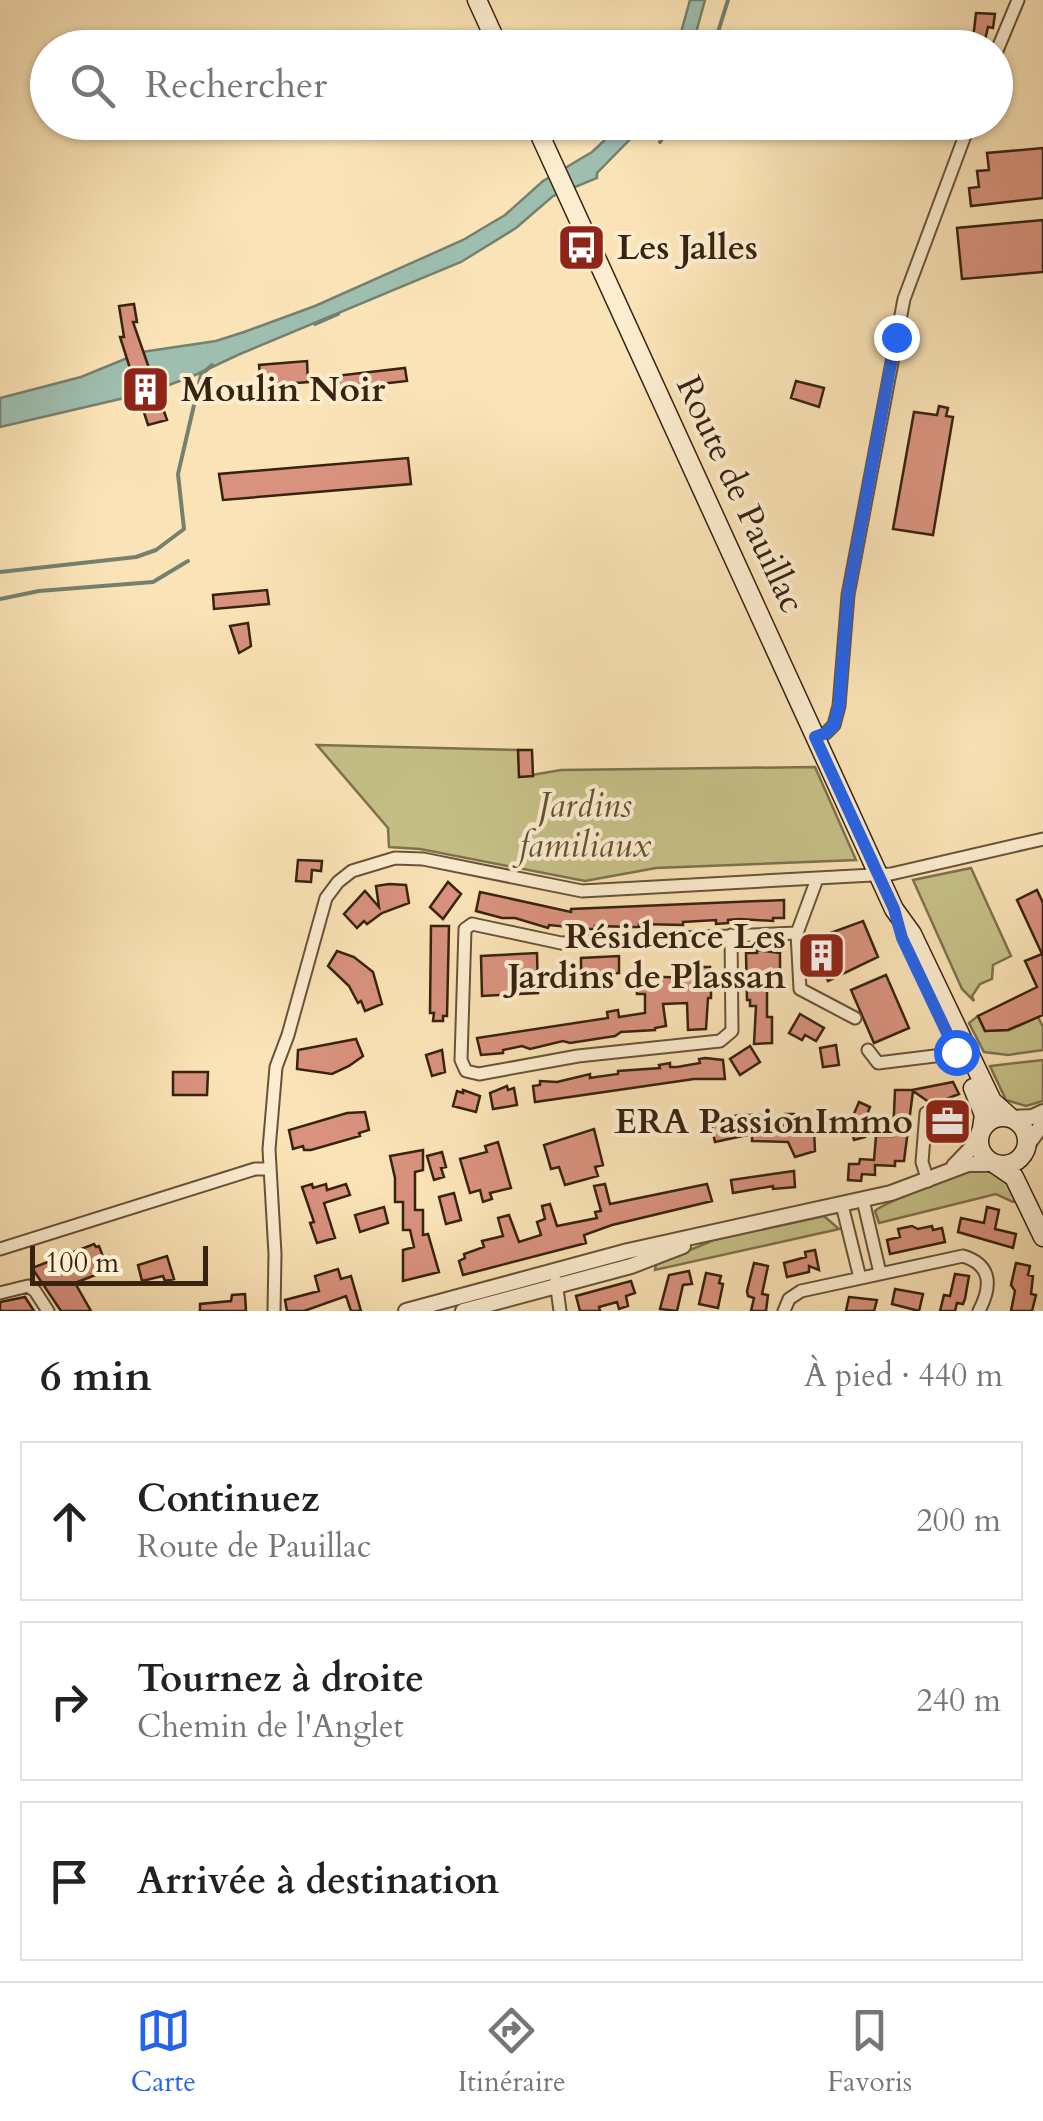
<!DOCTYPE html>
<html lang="fr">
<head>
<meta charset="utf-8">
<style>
	body { margin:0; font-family:Cardo,serif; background:#f2f2f2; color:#222 }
	.scale { position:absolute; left:30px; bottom:25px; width:178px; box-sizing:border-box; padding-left:10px; border:5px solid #37230f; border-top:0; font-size:28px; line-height:35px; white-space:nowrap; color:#37230f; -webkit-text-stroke:8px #fcedd0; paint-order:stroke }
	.stop { position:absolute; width:30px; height:30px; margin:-22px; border:8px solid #2563eb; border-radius:50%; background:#fff }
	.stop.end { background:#2563eb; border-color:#fff; box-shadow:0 2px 10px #0008 }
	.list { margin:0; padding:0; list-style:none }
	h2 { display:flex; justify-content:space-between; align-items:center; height:130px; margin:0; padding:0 40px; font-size:42px }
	h2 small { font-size:32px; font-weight:400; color:#767676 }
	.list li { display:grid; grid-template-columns:65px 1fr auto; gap:30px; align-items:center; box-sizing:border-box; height:160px; margin:0 20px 20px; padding:0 20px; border:2px solid #e0e0e0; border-radius:0px }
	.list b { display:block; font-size:38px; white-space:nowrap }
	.list p { margin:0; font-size:32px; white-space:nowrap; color:#767676 }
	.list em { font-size:32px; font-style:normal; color:#767676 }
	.icon { flex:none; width:55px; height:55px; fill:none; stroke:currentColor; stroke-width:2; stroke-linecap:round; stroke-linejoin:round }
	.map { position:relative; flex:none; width:1043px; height:1311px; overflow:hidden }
	.search { position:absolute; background:#fff; box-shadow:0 2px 8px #0004; left:30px; right:30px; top:30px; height:110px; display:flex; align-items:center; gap:25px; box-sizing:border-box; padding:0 35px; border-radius:55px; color:#767676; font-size:38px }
	.sheet { height:670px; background:#fff }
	nav { display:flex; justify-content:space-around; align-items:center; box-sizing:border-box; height:140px; border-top:2px solid #e0e0e0; background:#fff; font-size:28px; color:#767676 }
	nav a { display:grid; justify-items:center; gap:5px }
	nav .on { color:#2563eb }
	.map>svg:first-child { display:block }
	.green { fill:#c6c188; stroke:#7e724c; stroke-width:2.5 }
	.water { fill:#9ebeaf; stroke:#75806f; stroke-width:2.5 }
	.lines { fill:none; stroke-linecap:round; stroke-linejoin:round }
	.stream { stroke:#75806f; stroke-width:4 }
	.building { fill:#d9927e; stroke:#37230f; stroke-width:2.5 }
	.minor-casing { stroke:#685339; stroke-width:15 }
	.tertiary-casing { stroke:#685339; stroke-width:18 }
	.secondary-casing { stroke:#37230f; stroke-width:21 }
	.minor { stroke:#fcedd0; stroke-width:11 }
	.tertiary { stroke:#fcedd0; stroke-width:14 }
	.secondary { stroke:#fcedd0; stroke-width:18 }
	.route { stroke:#2563eb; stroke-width:12 }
	.labels { text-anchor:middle; stroke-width:8; stroke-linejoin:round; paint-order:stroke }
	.poi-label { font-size:35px; font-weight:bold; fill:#37230f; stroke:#fcedd0; text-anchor:start }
	.street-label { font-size:35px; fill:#37230f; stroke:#fcedd0 }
	.park-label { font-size:35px; font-style:italic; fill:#625233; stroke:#fcedd0 }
</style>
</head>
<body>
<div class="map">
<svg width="1043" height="1311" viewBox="0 0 1043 1311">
	<rect width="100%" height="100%" fill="#fae3b6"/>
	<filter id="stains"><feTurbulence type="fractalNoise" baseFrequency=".002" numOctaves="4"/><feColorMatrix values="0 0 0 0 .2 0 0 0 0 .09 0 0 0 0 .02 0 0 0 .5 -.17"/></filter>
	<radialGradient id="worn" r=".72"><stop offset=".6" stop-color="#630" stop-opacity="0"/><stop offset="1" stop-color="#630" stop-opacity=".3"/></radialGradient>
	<path class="green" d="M317 745 518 750 520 777 561 770 815 767 856 860 656 868 585 881 420 849 389 847 388 828Z
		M971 868 1011 956 993 965 992 979 980 984 972 996 974 1001 962 989 913 880Z
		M978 1016 985 1031 1009 1030 1038 1017 1043 1027V1050L1008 1055 984 1052 969 1023Z
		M1043 1060V1101L1026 1106 1006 1100 990 1066Z
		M971 1169C997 1170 1006 1178 1022 1199L1013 1202 996 1194 879 1223 875 1211C881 1204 955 1175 971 1169Z
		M824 1216 839 1229 655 1270 656 1264 714 1240Z"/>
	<path class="water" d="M690 0H705L692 47H677Z
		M623 123H646L597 173V178L553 196 516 228 461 262 240 354 193 376 150 392 0 427V398L81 377 142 352 216 341 244 332 315 306 463 240 505 215 543 181 592 152Z"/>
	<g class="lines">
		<path class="stream" d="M713 48 728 0
			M660 142 671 122
			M315 324 338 314
			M0 572 136 557 156 550 184 529 178 474 201 375 212 365
			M0 599 39 591 153 582 188 561"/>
	</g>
	<path class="building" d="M976 13 995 14 993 28 988 27 985 40 973 39Z
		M1043 148V198L971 206 969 188 979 187 977 171 989 170 987 153Z
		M1043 220V272L962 279 957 228Z
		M134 304 137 322H133L167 420 148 425 120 337H124L119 306Z
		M307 361 308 382 261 386 259 365Z
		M405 368 407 381 336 389 335 376Z
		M796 381 824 388 819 407 791 398Z
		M939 406 948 408 946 416 953 417 933 535 893 529 914 412 937 415Z
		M408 458 411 484 223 500 219 474Z
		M267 590 269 604 214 609 213 595Z
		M248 623 251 646 239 653 230 626Z
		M518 750H532L533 776 519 777Z
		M298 860 322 861 321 871 312 870 311 882 296 881Z
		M448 882 461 894 443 919 430 907Z
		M389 884 406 885 409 903 382 913 367 924 364 921 357 928 344 914 365 891 379 907 376 886Z
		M1037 890 1043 903V1015L1008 1030 985 1031 978 1016 1037 987 1025 961 1042 954 1017 900Z
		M480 892 571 912V909L784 900V918H773V921L739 919 728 920V923L716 924V920L683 922V925L639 924V927H634L595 926V929H590L549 925 548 928 515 918H502L476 911Z
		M863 921 878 957 828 981 822 967H808L807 949 815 951 811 940Z
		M431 926H449L447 1016H443V1021H433L434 1013H430Z
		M757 950 780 953V971L767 972V1017H772V1043L754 1044 756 1006H750V1000H747L746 953H757Z
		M337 951 354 957 373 972 382 1004 365 1011 361 1001 358 1003 349 986 328 966Z
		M537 953 538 993 482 996 481 956Z
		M619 956V973L581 975V958Z
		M692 967H710V978H714V989H711V998H708L706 1029 688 1030 687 1003 663 1004 666 1026 655 1028V1030L621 1032 615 1036 570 1043 563 1041 530 1049 522 1046 503 1050V1053L481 1055 477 1038 608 1018 607 1012 618 1010 619 1017 645 1013V994H637L636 976 692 978Z
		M886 975 909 1028 874 1043 851 990Z
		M800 1014 824 1028 816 1041 805 1035 802 1040 789 1033Z
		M356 1039 363 1056 349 1066 332 1074 297 1069 298 1050Z
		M836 1045 839 1065 823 1067 820 1048Z
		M750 1046 760 1062 740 1075 730 1059Z
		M442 1050 445 1072 432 1076 426 1055Z
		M705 1058 723 1060 725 1079H694L535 1102 533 1086 540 1085V1081L557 1082 590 1074V1078L596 1077 618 1074V1071L660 1068 659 1065 670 1063V1067H677L700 1063 699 1059Z
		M173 1072H208L207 1095H173Z
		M953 1082 959 1094 941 1101 963 1110 964 1121 938 1134 936 1119 946 1114 913 1091 904 1161H895V1166L875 1165V1175L862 1174 861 1181 848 1180 849 1164H859L860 1159 874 1160 876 1136H893L895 1090H912Z
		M507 1086 508 1090 514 1088 517 1105 493 1109 490 1093Z
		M463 1090 480 1096 476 1112 453 1106 457 1091 463 1093Z
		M859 1102 870 1107 863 1124 865 1137 854 1140 850 1123Z
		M365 1112 369 1130 359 1133 360 1136 311 1150H304L303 1146 293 1149 289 1130 347 1113Z
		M785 1114H794L797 1130 814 1129 815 1151 795 1157 788 1142 752 1141V1134L715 1142 710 1121 739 1115H762L761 1126H784Z
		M594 1129 603 1165 595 1167 598 1176 565 1185 559 1167 551 1169 544 1145Z
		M498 1142 511 1188 490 1193 492 1199 483 1202 480 1190 470 1193 460 1159 487 1152 485 1146Z
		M423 1150V1170L415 1172V1210H423V1235L428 1234 439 1272 403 1281V1250L414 1247 410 1230H403V1202H395V1178L390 1156Z
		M442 1152 446 1167 441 1168 444 1177 434 1180 427 1156Z
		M794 1171 795 1187 773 1189V1186L733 1193 731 1180Z
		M312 1184 313 1188 326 1184 327 1190 346 1184 350 1195 324 1203 335 1238 317 1243 310 1223 314 1222 302 1187Z
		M605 1184 610 1204 707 1184 712 1201 612 1225 584 1235 586 1243 463 1275 459 1261 465 1258 464 1254 484 1247 482 1241 503 1236 498 1218 509 1215 519 1242 541 1235 537 1222 545 1219 542 1206 550 1204 557 1226 597 1218 595 1212 601 1211 594 1186Z
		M454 1193 461 1220 446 1224 439 1197Z
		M384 1207 388 1223 360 1232 355 1215Z
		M987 1207 999 1210 995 1229 1016 1234 1013 1248 958 1232 961 1218 984 1223Z
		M912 1226 918 1229 932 1226 933 1230 942 1228 945 1242 890 1254 887 1240 900 1237 898 1229Z
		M94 1244 96 1247 99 1246 108 1270 75 1283 91 1311H61L32 1268Z
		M815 1250 819 1270 809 1266V1272L787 1277 784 1263 806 1257 805 1252Z
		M167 1256 174 1279 165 1281 163 1276 142 1281 138 1265Z
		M754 1263 768 1266 762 1294 768 1295 766 1311H751L754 1298 748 1296 747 1291Z
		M1016 1263 1030 1266 1028 1275 1033 1276 1031 1294 1036 1295 1032 1311H1011L1015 1291 1011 1285Z
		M338 1269 341 1279 351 1276 361 1311H351L346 1296 304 1311H287L285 1300 319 1291 315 1276Z
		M689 1271 692 1284 683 1285 677 1311 660 1309 669 1275Z
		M706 1273 721 1276 719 1283 723 1284 718 1308 699 1304Z
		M955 1274 969 1276 965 1299 963 1304 957 1303 955 1311H940L944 1295 950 1296Z
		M631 1281 635 1293 626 1296 628 1306 619 1309 617 1302 599 1307 600 1311H580L576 1296Z
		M895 1289 923 1294 919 1311 892 1304Z
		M245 1294 246 1311H200V1304L231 1301 232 1295Z
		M25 1297 34 1311H0V1302Z
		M849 1297 877 1300 874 1311H846Z"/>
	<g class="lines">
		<defs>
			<path id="minor" d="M996 53 1018 0
				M815 737 826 733 834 725 839 706 848 595 904 299 970 122
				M797 933 800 989 855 1018
				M731 935 732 1031 720 1041 578 1056 479 1074 466 1071 461 1060 465 929 472 924 561 943 797 933 817 879
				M868 1050 878 1063 951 1054 966 1048
				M926 1113 922 1162 928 1181
				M863 1200 880 1273
				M842 1205 860 1278
				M0 1249 255 1169H270
				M556 1281 560 1311
				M0 1293 28 1286 35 1291 48 1311
				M274 1311 275 1254 269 1149 276 1067 288 1035 326 898 338 882 352 871 395 858 423 859 582 891 891 874 1043 839
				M784 1311 789 1299 801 1291 963 1256C992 1265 992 1286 979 1311"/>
			<path id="tertiary" d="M1011 1118 1032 1117 1043 1112
				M1028 1144 1043 1123
				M954 1166 979 1140
				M406 1311 628 1251 891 1193 968 1164H995
				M463 1311 631 1266 683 1246"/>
			<path id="secondary" d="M477 0 499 48
				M534 122 894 909 912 934 992 1101 1011 1118
				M973 1088 984 1115 982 1128
				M979 1141a24 24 0 1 1 48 0a24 24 0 1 1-48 0Z
				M995 1164 1014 1177 1043 1237"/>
		</defs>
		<use href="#minor" class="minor-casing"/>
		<use href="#tertiary" class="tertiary-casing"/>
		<use href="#secondary" class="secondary-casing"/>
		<use href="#minor" class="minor"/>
		<use href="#tertiary" class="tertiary"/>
		<use href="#secondary" class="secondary"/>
	</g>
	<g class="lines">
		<path class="route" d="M896 337 848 595 839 706 834 725 826 733 815 737 894 909 902 938 956 1052"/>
	</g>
	<defs>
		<symbol id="bus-square" viewBox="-11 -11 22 22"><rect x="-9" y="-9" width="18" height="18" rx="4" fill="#8f2418" stroke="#fcedd0"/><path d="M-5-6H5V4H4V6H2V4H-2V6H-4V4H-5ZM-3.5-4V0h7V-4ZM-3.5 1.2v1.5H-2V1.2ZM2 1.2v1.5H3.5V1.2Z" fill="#fff"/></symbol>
		<symbol id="building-square" viewBox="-11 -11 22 22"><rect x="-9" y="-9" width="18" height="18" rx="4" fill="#8f2418" stroke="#fcedd0"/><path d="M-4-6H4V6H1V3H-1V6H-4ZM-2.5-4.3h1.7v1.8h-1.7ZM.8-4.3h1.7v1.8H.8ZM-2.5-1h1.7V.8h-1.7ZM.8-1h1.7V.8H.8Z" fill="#fff"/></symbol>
		<symbol id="office-square" viewBox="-11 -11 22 22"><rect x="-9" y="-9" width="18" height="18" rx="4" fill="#8f2418" stroke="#fcedd0"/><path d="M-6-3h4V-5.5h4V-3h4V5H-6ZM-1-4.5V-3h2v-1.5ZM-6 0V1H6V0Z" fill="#fff"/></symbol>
	</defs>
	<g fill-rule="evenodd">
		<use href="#bus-square" x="554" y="220" width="55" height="55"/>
		<use href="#building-square" x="118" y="362" width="55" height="55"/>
		<use href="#building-square" x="794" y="928" width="55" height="55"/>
		<use href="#office-square" x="920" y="1094" width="55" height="55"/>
	</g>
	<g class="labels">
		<g class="poi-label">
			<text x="617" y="259">Les Jalles</text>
			<text x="181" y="401">Moulin Noir</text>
			<text x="786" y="948" text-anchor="end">Résidence Les<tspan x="786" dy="40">Jardins de Plassan</tspan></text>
			<text x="913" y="1133" text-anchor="end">ERA PassionImmo</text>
		</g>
		<g class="street-label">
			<text transform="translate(741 494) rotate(65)" y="12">Route de Pauillac</text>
		</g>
		<g class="park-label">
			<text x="585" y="817">Jardins<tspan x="585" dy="40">familiaux</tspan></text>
		</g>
	</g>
	<rect width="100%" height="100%" filter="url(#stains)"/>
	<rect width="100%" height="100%" fill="url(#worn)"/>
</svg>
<div class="scale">100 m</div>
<div class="stop" style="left:956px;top:1052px"></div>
<div class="stop end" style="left:896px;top:337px"></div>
<div class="search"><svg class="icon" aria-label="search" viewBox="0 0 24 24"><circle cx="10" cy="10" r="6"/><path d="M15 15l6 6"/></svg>Rechercher</div>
</div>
<section class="sheet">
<h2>6 min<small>À pied · 440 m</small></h2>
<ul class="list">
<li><svg class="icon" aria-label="ahead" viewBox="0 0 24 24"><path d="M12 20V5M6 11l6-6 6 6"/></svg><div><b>Continuez</b><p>Route de Pauillac</p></div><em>200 m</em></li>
<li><svg class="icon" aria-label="right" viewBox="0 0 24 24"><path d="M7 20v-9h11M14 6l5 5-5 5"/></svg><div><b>Tournez à droite</b><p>Chemin de l'Anglet</p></div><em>240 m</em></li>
<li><svg class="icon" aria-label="arrive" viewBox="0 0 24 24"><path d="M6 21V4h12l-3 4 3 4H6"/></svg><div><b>Arrivée à destination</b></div></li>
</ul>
</section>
<nav>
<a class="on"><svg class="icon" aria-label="map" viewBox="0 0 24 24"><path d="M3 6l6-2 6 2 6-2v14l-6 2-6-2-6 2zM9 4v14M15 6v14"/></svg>Carte</a>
<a><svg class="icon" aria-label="directions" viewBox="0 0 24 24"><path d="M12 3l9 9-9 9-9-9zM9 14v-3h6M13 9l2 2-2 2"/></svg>Itinéraire</a>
<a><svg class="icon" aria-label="saved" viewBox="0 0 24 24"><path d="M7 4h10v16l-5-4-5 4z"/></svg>Favoris</a>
</nav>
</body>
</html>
